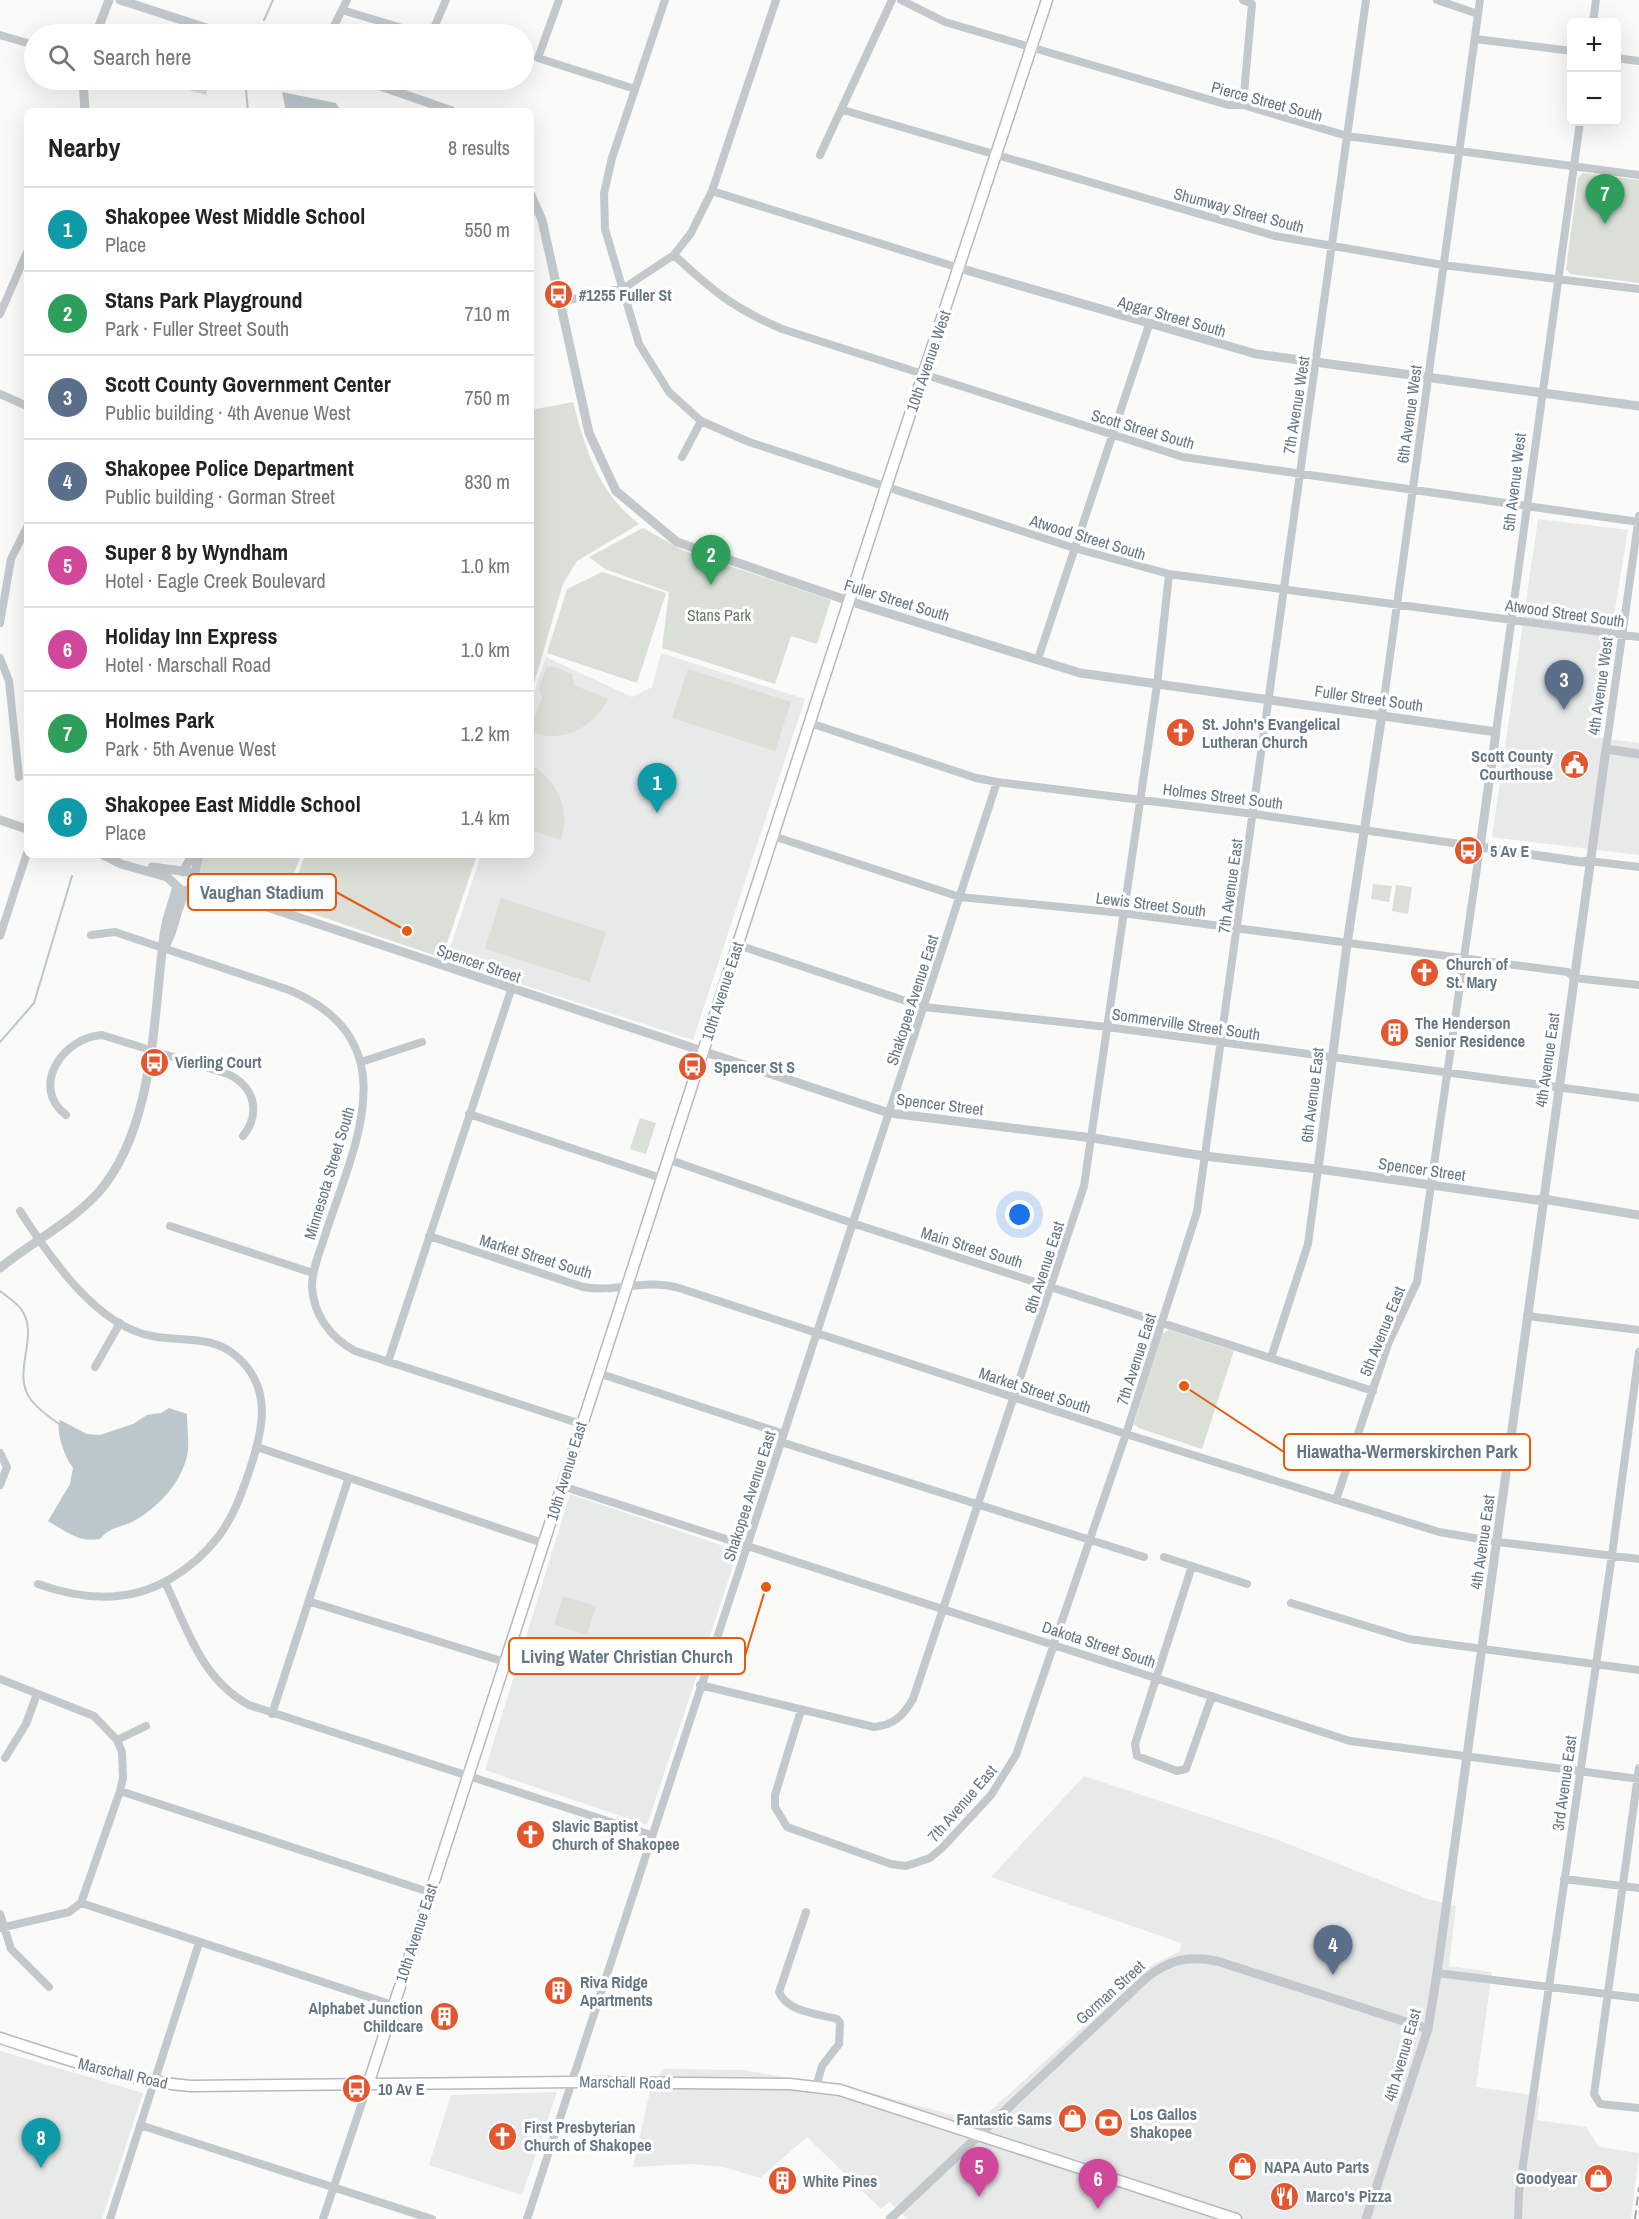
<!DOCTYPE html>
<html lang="en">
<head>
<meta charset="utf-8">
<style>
	body { margin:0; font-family:"Archivo Narrow",sans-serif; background:#f2f2f2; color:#222 }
	.controls { position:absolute; right:18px; top:18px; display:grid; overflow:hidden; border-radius:9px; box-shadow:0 6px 24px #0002 }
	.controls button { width:54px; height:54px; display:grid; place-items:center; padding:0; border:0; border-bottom:2px solid #e0e0e0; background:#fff; color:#222; font:30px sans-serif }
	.you { position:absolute; left:1020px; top:1215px; width:21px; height:21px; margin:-15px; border:4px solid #fff; border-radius:50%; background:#1a73e8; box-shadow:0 0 0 9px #1a73e833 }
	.badge { display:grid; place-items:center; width:39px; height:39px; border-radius:50%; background:#7c3aed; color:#fff; font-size:20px; font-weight:700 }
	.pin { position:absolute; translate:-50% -50px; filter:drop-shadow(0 2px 3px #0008) }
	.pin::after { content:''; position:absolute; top:32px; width:21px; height:18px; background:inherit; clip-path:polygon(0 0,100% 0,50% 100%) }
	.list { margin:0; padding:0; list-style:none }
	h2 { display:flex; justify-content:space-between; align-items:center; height:78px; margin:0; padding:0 24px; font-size:26px }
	h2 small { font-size:20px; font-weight:400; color:#767676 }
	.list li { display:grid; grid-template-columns:39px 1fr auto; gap:18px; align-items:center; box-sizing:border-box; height:84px; padding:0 24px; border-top:2px solid #e0e0e0 }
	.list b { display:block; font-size:22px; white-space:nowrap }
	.list p { margin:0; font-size:20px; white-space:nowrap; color:#767676 }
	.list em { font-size:20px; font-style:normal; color:#767676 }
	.icon { flex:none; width:33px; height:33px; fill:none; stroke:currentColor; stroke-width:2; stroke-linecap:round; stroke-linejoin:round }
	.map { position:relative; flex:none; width:1639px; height:2219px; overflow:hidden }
	.search { position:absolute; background:#fff; box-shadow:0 6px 24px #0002; left:24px; top:24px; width:510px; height:66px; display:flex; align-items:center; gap:15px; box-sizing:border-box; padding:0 21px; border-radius:33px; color:#767676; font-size:22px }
	.panel { position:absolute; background:#fff; box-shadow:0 6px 24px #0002; left:24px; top:108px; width:510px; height:750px; border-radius:9px }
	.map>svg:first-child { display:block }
	.built { fill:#e8e9e9 }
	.green { fill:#dadfd7 }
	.water { fill:#bbc7cb }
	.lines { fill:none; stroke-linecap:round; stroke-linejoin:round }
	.stream { stroke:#bbc7cb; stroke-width:2 }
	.secondary-casing { stroke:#b3babf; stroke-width:13 }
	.minor { stroke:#c3c8cc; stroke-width:8 }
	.tertiary { stroke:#c3c8cc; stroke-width:9 }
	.secondary { stroke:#fff; stroke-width:10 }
	.rail { stroke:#a2aab0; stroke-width:2; stroke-dasharray:9 4.5; stroke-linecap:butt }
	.labels { text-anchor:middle; stroke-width:6; stroke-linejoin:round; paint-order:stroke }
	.street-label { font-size:16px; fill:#657683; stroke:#fff }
	.poi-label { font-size:16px; font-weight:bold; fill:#657683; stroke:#fff; text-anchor:start }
	.park-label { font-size:16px; fill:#687a64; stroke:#fff }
	.leader { fill:none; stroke:#e8590c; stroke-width:2 }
	.callout-dot { fill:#e8590c; stroke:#fff; stroke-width:2 }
	.callout { fill:#fff; stroke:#e8590c; stroke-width:2 }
	.callout-label { font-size:18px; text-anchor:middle; font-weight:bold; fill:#657683 }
</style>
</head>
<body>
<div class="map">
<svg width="1639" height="2219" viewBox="0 0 1639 2219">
	<rect width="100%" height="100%" fill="#fafaf8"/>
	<path class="built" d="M1538 519 1628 530 1594 737 1639 743V855L1492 837Z
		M661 653 805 699 693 1040 446 960 481 855H531V702L546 657 632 697 652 687Z
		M570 1494 738 1551 647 1825 485 1770Z
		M1084 1776 1273 1838 1425 1898 1456 1906 1449 1966 1492 1972 1476 2087 1540 2096 1537 2120 1586 2127 1599 2147 1639 2153 1631 2219H908L889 2202 881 2209 807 2137 760 2178 724 2167 690 2164 633 2167 650 2091 663 2069 744 2070 872 2093 978 2122 1150 1966 1180 1951 1181 1943 991 1877Z
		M0 2051 143 2093 102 2219H0Z
		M557 2092 522 2195 429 2165 451 2095Z"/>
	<path class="green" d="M154 80H209L206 95Z
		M1583 173 1639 180V283L1570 274 1566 269 1578 178Z
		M573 402C586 450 597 491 639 524L577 561 563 584 531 694V410Z
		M643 528 682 550 831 600 817 644 791 636 775 684 662 648 669 592 605 569 589 557Z
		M602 572 666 593 637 683 547 653 567 589Z
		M552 666 572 674 574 685 608 699C593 728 563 744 531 732V724L542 698 539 689 546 668Z
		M688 669 791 702 775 751 672 718Z
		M531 765C558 781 571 810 561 840L531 830Z
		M204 855H301L282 904 197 876Z
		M305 855H477L442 958 287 905Z
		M1373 884 1392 886 1389 902 1371 899Z
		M1396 885 1412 887 1408 914 1392 911Z
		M501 898 606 932 590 982 485 949Z
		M640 1118 656 1123 646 1154 630 1149Z
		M1169 1330 1234 1351 1202 1449 1139 1428 1134 1424 1162 1334Z
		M563 1596 596 1606 587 1635 554 1625Z
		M556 1637 578 1644 570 1669 548 1662Z"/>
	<path class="water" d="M282 92 336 103 341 111H286Z
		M169 1408 187 1414C187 1426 189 1439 188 1451 183 1482 158 1508 132 1522 119 1528 110 1527 100 1539 78 1543 66 1531 48 1521L70 1484 73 1468C65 1457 55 1432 60 1420L87 1434 100 1435 133 1424 147 1415 161 1413Z"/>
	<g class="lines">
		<path class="stream" d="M264 20 273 0
			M245 80 248 111
			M0 1042 34 1003 72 876
			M0 1291C7 1297 16 1302 21 1309 41 1336 10 1372 31 1400 38 1409 49 1417 59 1424"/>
		<defs>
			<path id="secondary" d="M0 2038C63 2058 125 2081 191 2086L571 2082 790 2084 840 2090 1236 2219
				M368 2085 886 487 1047 0"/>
		</defs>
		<use href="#secondary" class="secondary-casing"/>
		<path class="minor" d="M559 0 538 58 635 89
			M665 0 612 158 604 193 605 229 639 344 669 392 701 421 749 442 1074 548 1169 574 1639 637
			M901 0 945 22 1228 105H1243L1347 136 1639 175
			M1437 0 1478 14
			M342 10 422 34 433 30 446 0
			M1593 22 1596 0
			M330 34 347 0
			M0 35 34 45
			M1475 39 1572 51
			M1616 58 1639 61
			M1243 105 1252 4 1243 0
			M843 110 1275 236 1443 265 1639 289
			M820 155 892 0
			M712 191 959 268
			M674 255C713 291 733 308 782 329L1183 457 1639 522
			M560 302 624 288 674 255 691 233 712 191 776 0
			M0 314 27 252
			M0 394 27 406
			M682 457 701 421
			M0 623 11 559 27 527
			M0 658 9 681 19 777
			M1038 659 1149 325
			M1382 714 1480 0
			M810 723 976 778 997 782 1254 814 1480 847 1417 1282 1388 1344 1336 1500
			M1496 732 1580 122
			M1606 749 1639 516
			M773 836 960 897 1122 913 1568 972 1574 978 1639 985
			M1589 861 1639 867
			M91 935 115 932 289 990C407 1039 357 1140 327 1229 322 1247 312 1267 312 1286 313 1315 331 1338 355 1351L581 1424
			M0 936 27 853
			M738 945 924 1007 1107 1027 1639 1098
			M361 1062 422 1042
			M469 1114 661 1178
			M66 1115C29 1086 64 1037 102 1035L228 1074C255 1087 261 1113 243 1136
			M667 1159 852 1223 1373 1391
			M20 1211C49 1256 96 1326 152 1336 181 1342 211 1335 235 1355 274 1387 263 1431 249 1472 241 1495 233 1518 218 1537 205 1554 189 1568 170 1579 129 1603 82 1600 38 1584
			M170 1226 313 1273
			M429 1236 583 1287C617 1293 643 1278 679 1288L1126 1434 1439 1532 1498 1542 1639 1559
			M1527 1316 1639 1330
			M1271 1358 1308 1244 1318 1169
			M388 1362 511 990
			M95 1367 120 1323
			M598 1373 784 1434
			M781 1442 1144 1557
			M257 1447 543 1543
			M0 1453 7 1467 0 1485
			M562 1486 1350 1741 1639 1779
			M1164 1557 1247 1584
			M1192 1566 1135 1744 1137 1756 1177 1771 1186 1769 1212 1696
			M165 1582C187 1628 201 1679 249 1705L651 1835
			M311 1602 505 1662
			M1291 1603 1409 1639 1639 1670
			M0 1679 94 1716 117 1740 122 1752 123 1778 120 1791 81 1903 69 1912 0 1928
			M700 1685 874 1727C894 1725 903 1716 913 1699L1084 1186 1157 685 1169 574
			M801 1710 775 1795V1807L787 1827 891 1864 906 1866 930 1858 942 1848 991 1795 1016 1755 1126 1434 1197 1212 1366 0
			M272 1714 348 1480
			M117 1740 146 1726
			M5 1758 26 1724 37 1694
			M1639 1768 1594 2094 1600 2104 1639 2108
			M120 1791 429 1892
			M1564 1879 1639 1888
			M81 1903 393 2005
			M806 1912 779 1992C787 2012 819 2014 837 2019L840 2023 839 2044 822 2066 816 2087
			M0 1914 11 1949 49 1987
			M1437 1973 1639 1998
			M140 2125 432 2219
			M110 2219 199 1943
			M323 2219 368 2085
			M527 2219 997 782
			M1518 2219 1519 2192 1612 1555 1639 1352"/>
		<path class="tertiary" d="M120 0 225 34
			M96 34 109 0
			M83 80 85 111
			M363 80 452 111
			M531 195 542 220 589 433 616 491 677 542 849 601 1080 673 1496 732 1480 847 1582 862 1589 861
			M959 268 1256 354 1639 406
			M0 820 27 829
			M103 855 121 864 167 877 181 890 264 906 889 1113 1093 1138 1204 1156 1326 1170 1536 1200 1543 1199 1639 1215
			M152 867 189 872 204 886 219 890
			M183 872 192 855
			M194 877 199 855
			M164 948C176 930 175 908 187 890
			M1318 1169 1347 944 1382 714
			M0 1268C32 1242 69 1224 98 1193 155 1128 153 1017 164 935 166 918 173 902 177 886
			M890 2219 1146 1978C1169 1960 1188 1955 1217 1961L1428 2029
			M1366 2219 1428 2029 1437 1973 1606 749 1639 754"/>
		<use href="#secondary" class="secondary"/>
		<path class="rail" d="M1635 2219 1639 2187"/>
	</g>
	<defs>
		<symbol id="bus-disc" viewBox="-11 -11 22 22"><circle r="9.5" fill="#e4572e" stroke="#fff"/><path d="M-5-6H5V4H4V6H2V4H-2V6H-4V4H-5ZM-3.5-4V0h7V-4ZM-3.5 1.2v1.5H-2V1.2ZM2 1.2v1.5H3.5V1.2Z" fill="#fff"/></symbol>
		<symbol id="church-disc" viewBox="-11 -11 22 22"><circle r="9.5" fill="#e4572e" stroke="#fff"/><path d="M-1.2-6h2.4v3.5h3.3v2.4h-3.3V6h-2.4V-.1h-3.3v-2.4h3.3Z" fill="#fff"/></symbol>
		<symbol id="civic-disc" viewBox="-11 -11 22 22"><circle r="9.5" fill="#e4572e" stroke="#fff"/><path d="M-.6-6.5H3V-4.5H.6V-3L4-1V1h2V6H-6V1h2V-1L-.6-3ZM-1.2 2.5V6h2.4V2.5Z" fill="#fff"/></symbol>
		<symbol id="building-disc" viewBox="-11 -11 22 22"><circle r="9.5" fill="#e4572e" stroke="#fff"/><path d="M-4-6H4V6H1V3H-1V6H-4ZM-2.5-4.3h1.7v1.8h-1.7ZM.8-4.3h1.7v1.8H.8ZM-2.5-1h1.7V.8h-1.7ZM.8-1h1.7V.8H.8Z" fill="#fff"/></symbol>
		<symbol id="shop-disc" viewBox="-11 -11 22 22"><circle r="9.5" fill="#e4572e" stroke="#fff"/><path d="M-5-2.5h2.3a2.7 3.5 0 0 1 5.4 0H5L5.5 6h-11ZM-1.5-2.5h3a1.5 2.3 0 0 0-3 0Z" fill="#fff"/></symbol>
		<symbol id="bank-disc" viewBox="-11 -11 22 22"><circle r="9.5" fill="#e4572e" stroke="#fff"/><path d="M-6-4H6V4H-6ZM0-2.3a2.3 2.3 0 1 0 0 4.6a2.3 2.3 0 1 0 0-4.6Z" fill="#fff"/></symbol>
		<symbol id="restaurant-disc" viewBox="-11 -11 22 22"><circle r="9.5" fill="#e4572e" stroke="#fff"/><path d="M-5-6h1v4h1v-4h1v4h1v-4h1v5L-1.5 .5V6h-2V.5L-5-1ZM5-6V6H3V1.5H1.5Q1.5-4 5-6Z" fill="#fff"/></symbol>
	</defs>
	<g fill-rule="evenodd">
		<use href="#bus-disc" x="542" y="278" width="33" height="33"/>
		<use href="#church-disc" x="1164" y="716" width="33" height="33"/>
		<use href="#civic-disc" x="1558" y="748" width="33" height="33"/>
		<use href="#bus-disc" x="1452" y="834" width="33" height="33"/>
		<use href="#church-disc" x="1408" y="956" width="33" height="33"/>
		<use href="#building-disc" x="1378" y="1016" width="33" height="33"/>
		<use href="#bus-disc" x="138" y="1046" width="33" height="33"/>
		<use href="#bus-disc" x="676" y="1050" width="33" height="33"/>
		<use href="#church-disc" x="514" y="1818" width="33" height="33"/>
		<use href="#building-disc" x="542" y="1974" width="33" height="33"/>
		<use href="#building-disc" x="428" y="2000" width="33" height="33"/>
		<use href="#bus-disc" x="340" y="2072" width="33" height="33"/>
		<use href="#shop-disc" x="1056" y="2102" width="33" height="33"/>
		<use href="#bank-disc" x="1092" y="2106" width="33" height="33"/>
		<use href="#church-disc" x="486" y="2120" width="33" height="33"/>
		<use href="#shop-disc" x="1226" y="2150" width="33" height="33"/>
		<use href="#shop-disc" x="1582" y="2162" width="33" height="33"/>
		<use href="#building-disc" x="766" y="2164" width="33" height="33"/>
		<use href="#restaurant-disc" x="1268" y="2180" width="33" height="33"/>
	</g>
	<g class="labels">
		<g class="street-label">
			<text transform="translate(1267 101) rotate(15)" y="6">Pierce Street South</text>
			<text transform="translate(1239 210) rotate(15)" y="6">Shumway Street South</text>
			<text transform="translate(1172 316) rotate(16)" y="6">Apgar Street South</text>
			<text transform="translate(928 361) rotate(-71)" y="6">10th Avenue West</text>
			<text transform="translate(1296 405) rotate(-81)" y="6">7th Avenue West</text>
			<text transform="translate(1409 414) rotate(-82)" y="6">6th Avenue West</text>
			<text transform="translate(1143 429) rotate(16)" y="6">Scott Street South</text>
			<text transform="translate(1514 482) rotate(-83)" y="6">5th Avenue West</text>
			<text transform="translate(1088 537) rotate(17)" y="6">Atwood Street South</text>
			<text transform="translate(897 600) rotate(17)" y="6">Fuller Street South</text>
			<text transform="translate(1565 613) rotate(8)" y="6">Atwood Street South</text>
			<text transform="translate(1600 686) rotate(-82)" y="6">4th Avenue West</text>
			<text transform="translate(1369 698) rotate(8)" y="6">Fuller Street South</text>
			<text transform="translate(1223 796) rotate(7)" y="6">Holmes Street South</text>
			<text transform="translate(1230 886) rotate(-82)" y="6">7th Avenue East</text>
			<text transform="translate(1151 904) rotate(7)" y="6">Lewis Street South</text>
			<text transform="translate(479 963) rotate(19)" y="6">Spencer Street</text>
			<text transform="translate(722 991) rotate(-72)" y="6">10th Avenue East</text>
			<text transform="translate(912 1000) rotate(-72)" y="6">Shakopee Avenue East</text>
			<text transform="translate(1186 1024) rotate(8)" y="6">Sommerville Street South</text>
			<text transform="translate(1547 1060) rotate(-82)" y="6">4th Avenue East</text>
			<text transform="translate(1312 1095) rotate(-83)" y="6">6th Avenue East</text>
			<text transform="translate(940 1104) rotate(7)" y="6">Spencer Street</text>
			<text transform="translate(1422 1169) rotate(8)" y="6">Spencer Street</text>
			<text transform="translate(329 1173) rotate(-73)" y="6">Minnesota Street South</text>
			<text transform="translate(972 1247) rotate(17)" y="6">Main Street South</text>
			<text transform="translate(536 1256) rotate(17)" y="6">Market Street South</text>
			<text transform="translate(1044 1267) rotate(-72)" y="6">8th Avenue East</text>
			<text transform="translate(1382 1331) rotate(-68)" y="6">5th Avenue East</text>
			<text transform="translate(1136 1359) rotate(-72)" y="6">7th Avenue East</text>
			<text transform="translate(1035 1390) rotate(18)" y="6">Market Street South</text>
			<text transform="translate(566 1471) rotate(-73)" y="6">10th Avenue East</text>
			<text transform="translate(749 1496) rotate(-72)" y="6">Shakopee Avenue East</text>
			<text transform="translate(1482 1542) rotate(-82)" y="6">4th Avenue East</text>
			<text transform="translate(1099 1644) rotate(18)" y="6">Dakota Street South</text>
			<text transform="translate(1564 1783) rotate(-82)" y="6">3rd Avenue East</text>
			<text transform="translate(962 1803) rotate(-49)" y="6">7th Avenue East</text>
			<text transform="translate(416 1933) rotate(-72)" y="6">10th Avenue East</text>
			<text transform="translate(1110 1992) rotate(-42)" y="6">Gorman Street</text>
			<text transform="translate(1402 2055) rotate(-74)" y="6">4th Avenue East</text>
			<text transform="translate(123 2073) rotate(13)" y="6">Marschall Road</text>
			<text transform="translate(625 2082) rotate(1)" y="6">Marschall Road</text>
		</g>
		<g class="poi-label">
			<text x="579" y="301">#1255 Fuller St</text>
			<text x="1202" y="730">St. John's Evangelical<tspan x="1202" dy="18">Lutheran Church</tspan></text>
			<text x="1553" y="762" text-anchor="end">Scott County<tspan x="1553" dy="18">Courthouse</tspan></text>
			<text x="1490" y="857">5 Av E</text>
			<text x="1446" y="970">Church of<tspan x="1446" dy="18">St. Mary</tspan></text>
			<text x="1415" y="1029">The Henderson<tspan x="1415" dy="18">Senior Residence</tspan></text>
			<text x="175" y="1068">Vierling Court</text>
			<text x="714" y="1073">Spencer St S</text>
			<text x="552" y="1832">Slavic Baptist<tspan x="552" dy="18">Church of Shakopee</tspan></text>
			<text x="580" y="1988">Riva Ridge<tspan x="580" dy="18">Apartments</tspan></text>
			<text x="423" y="2014" text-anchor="end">Alphabet Junction<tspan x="423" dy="18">Childcare</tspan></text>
			<text x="378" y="2095">10 Av E</text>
			<text x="1130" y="2120">Los Gallos<tspan x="1130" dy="18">Shakopee</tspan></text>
			<text x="1052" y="2125" text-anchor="end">Fantastic Sams</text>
			<text x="524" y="2133">First Presbyterian<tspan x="524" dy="18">Church of Shakopee</tspan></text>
			<text x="1264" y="2173">NAPA Auto Parts</text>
			<text x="1577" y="2184" text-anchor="end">Goodyear</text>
			<text x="803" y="2187">White Pines</text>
			<text x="1306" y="2202">Marco's Pizza</text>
		</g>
		<g class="park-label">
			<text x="719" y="621">Stans Park</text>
		</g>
	</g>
	<path class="leader" d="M407 931L336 892M1184 1386L1284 1452M766 1587L745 1656"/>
	<g class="callout-dot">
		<circle cx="407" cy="931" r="6"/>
		<circle cx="1184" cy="1386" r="6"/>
		<circle cx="766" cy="1587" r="6"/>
	</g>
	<g class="callout">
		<rect x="188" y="874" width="148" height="36" rx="6"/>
		<rect x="1284" y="1434" width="246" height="36" rx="6"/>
		<rect x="509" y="1638" width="236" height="36" rx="6"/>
	</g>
	<g class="callout-label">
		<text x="262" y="899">Vaughan Stadium</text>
		<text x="1407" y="1458">Hiawatha-Wermerskirchen Park</text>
		<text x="627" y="1663">Living Water Christian Church</text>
	</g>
</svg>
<div class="controls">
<button>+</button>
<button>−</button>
</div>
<div class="you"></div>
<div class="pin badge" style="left:657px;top:813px;background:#0f9aa8">1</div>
<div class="pin badge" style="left:711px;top:585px;background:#2e9e5b">2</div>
<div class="pin badge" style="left:1564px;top:710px;background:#5c6f8a">3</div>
<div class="pin badge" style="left:1333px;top:1975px;background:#5c6f8a">4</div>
<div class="pin badge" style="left:979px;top:2197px;background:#d1479c">5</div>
<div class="pin badge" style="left:1098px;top:2209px;background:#d1479c">6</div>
<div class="pin badge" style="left:1605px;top:224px;background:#2e9e5b">7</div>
<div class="pin badge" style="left:41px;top:2168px;background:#0f9aa8">8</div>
<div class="search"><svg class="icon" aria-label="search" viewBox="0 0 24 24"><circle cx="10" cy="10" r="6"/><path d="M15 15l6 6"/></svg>Search here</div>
<section class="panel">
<h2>Nearby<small>8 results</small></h2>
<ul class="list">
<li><span class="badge" style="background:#0f9aa8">1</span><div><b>Shakopee West Middle School</b><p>Place</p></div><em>550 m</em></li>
<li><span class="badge" style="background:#2e9e5b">2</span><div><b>Stans Park Playground</b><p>Park · Fuller Street South</p></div><em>710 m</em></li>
<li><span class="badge" style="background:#5c6f8a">3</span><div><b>Scott County Government Center</b><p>Public building · 4th Avenue West</p></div><em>750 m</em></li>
<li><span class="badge" style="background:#5c6f8a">4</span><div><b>Shakopee Police Department</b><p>Public building · Gorman Street</p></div><em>830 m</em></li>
<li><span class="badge" style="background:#d1479c">5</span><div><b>Super 8 by Wyndham</b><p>Hotel · Eagle Creek Boulevard</p></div><em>1.0 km</em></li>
<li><span class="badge" style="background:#d1479c">6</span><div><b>Holiday Inn Express</b><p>Hotel · Marschall Road</p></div><em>1.0 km</em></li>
<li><span class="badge" style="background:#2e9e5b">7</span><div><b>Holmes Park</b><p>Park · 5th Avenue West</p></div><em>1.2 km</em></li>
<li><span class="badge" style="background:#0f9aa8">8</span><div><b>Shakopee East Middle School</b><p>Place</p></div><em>1.4 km</em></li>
</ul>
</section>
</div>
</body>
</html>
